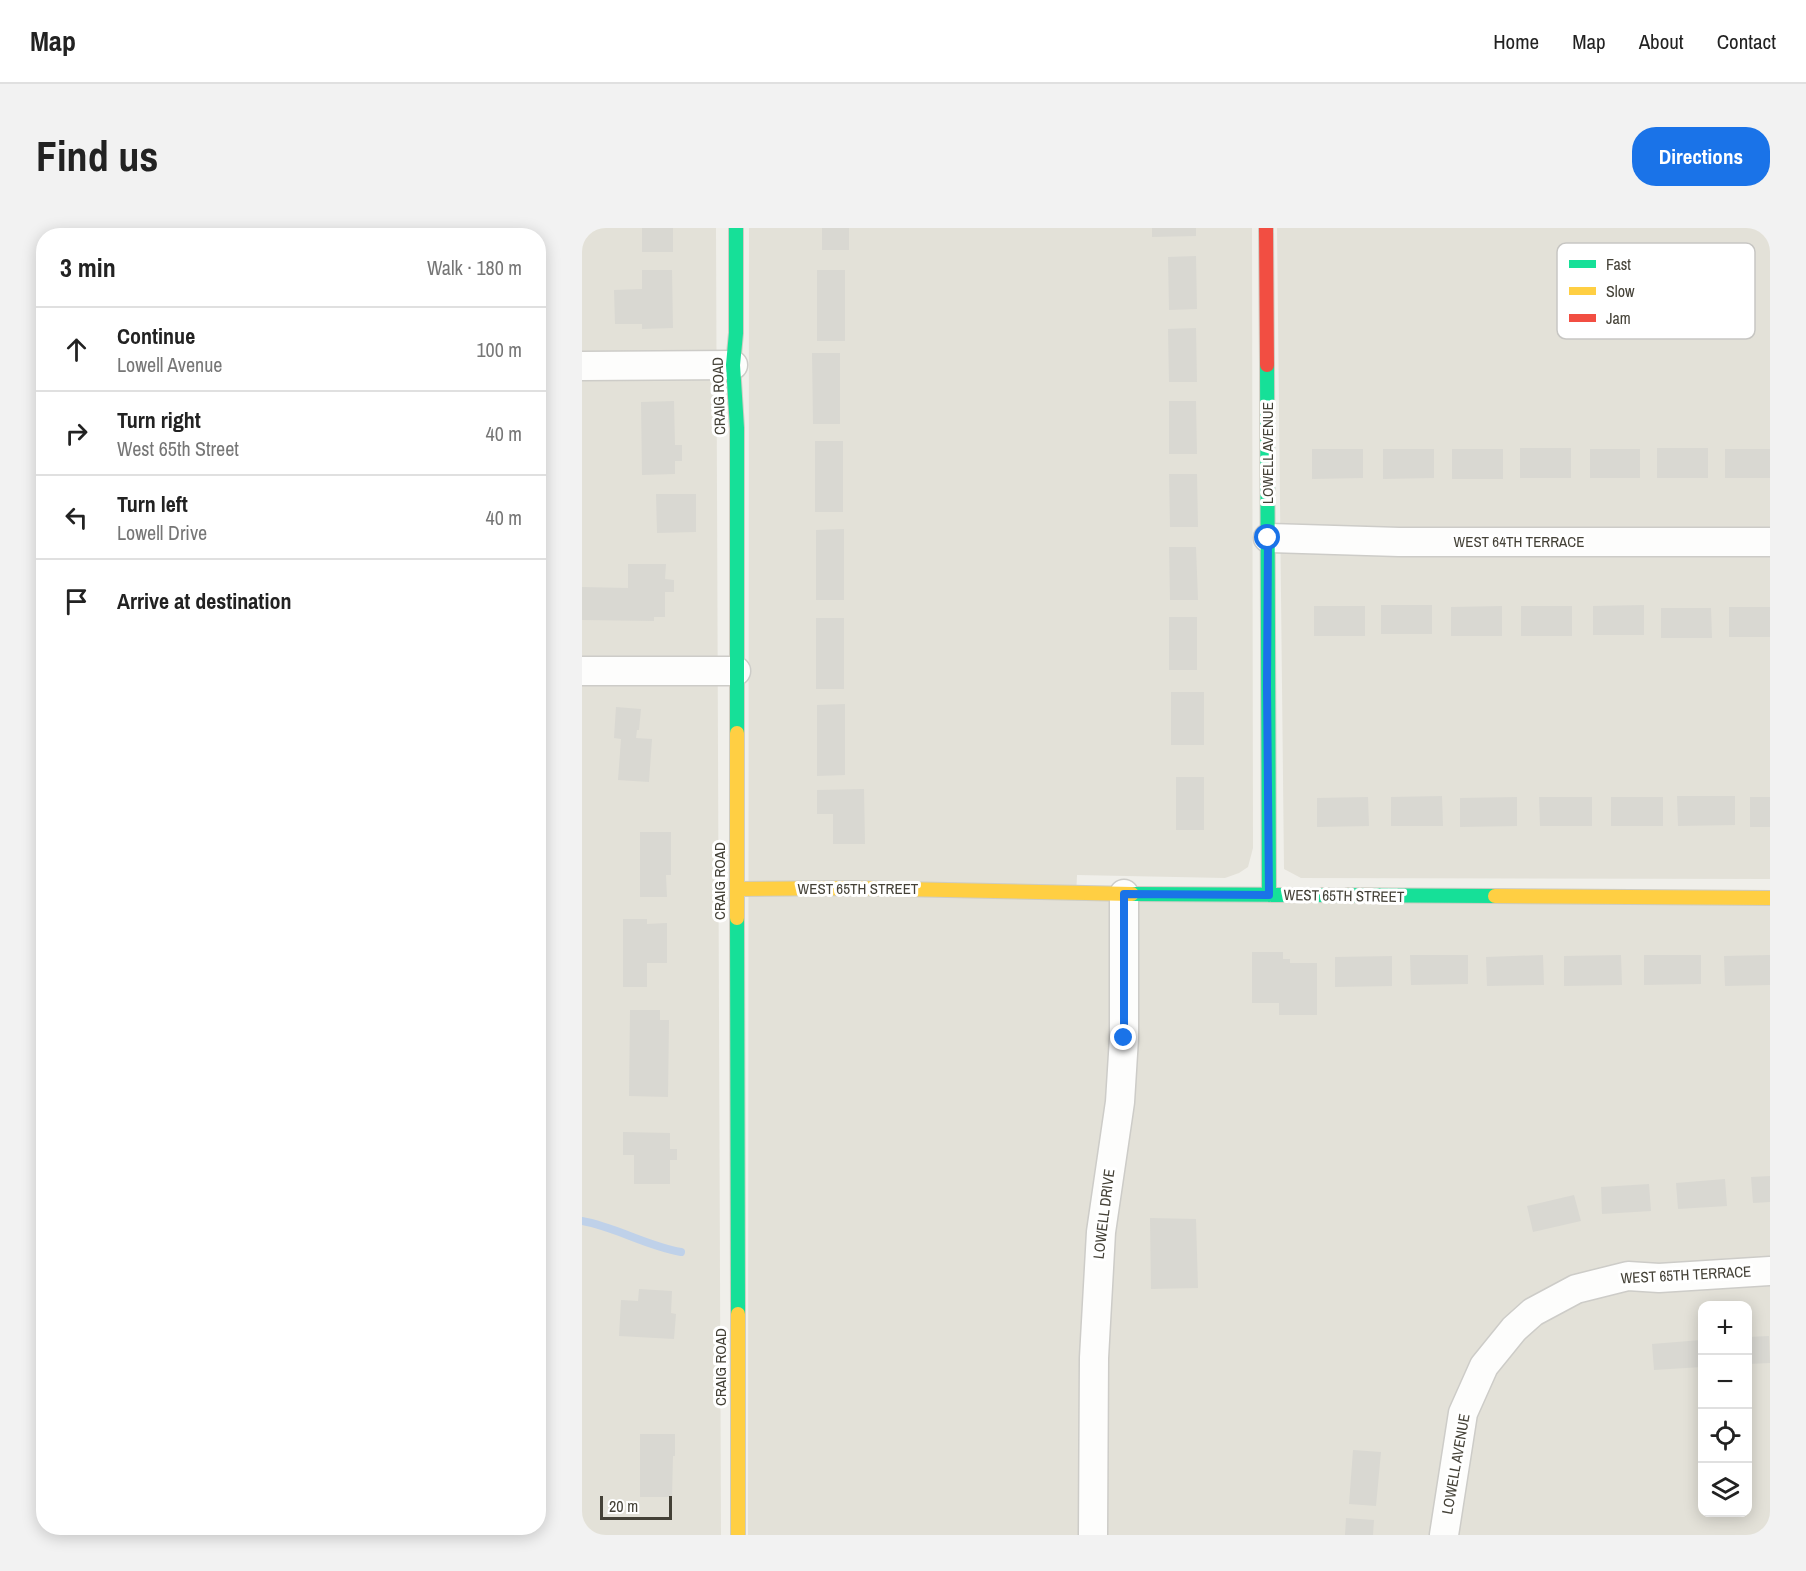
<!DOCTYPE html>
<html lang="en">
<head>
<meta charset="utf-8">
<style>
	body { margin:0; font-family:"Archivo Narrow",sans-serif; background:#f2f2f2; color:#222 }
	.controls { position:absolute; right:18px; bottom:18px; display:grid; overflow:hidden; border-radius:12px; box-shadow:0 3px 15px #0003 }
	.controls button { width:54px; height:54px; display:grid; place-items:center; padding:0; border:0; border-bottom:2px solid #e0e0e0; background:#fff; color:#222; font:30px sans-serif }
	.scale { position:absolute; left:18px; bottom:15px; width:72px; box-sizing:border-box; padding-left:6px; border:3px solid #444137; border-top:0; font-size:16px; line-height:21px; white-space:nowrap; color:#444137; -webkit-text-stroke:4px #fff; paint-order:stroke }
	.stop { position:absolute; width:18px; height:18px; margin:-14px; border:4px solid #1a73e8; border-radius:50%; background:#fff }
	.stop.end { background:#1a73e8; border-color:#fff; box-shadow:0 2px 6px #0008 }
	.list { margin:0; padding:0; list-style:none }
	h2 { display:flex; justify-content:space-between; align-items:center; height:78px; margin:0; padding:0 24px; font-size:26px }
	h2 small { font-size:20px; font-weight:400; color:#767676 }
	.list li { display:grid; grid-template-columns:39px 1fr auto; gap:18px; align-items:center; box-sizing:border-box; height:84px; padding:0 24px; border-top:2px solid #e0e0e0 }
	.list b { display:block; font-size:22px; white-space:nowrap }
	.list p { margin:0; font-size:20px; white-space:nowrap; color:#767676 }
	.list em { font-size:20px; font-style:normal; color:#767676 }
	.icon { flex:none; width:33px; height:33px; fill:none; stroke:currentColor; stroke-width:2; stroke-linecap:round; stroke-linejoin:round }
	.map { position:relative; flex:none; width:1188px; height:1307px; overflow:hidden; border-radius:24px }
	header { display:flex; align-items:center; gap:36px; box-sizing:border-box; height:84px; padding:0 30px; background:#fff; border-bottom:2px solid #e0e0e0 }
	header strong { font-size:28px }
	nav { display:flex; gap:33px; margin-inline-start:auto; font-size:21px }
	.intro { display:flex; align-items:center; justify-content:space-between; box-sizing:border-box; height:144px; padding:0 36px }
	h1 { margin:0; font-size:42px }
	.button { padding:15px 27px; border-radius:24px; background:#1a73e8; color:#fff; font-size:21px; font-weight:700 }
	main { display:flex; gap:36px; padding:0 36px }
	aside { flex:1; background:#fff; border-radius:24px; box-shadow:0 3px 15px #0003 }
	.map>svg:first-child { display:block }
	.residential { fill:#e3e1d8; fill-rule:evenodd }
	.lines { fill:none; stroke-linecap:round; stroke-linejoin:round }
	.stream { stroke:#bfd1e9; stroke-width:8 }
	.building { fill:#d9d8d2 }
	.street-casing { stroke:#cdccc8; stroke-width:31 }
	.fast-casing { stroke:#ceccc2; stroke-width:16 }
	.slow-casing { stroke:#ceccc2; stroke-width:16 }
	.jam-casing { stroke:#ceccc2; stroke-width:16 }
	.street { stroke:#fdfdfc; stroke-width:28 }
	.fast { stroke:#16e098; stroke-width:14 }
	.slow { stroke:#ffcf43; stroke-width:14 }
	.jam { stroke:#f24e42; stroke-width:14 }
	.route { stroke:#1a73e8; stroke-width:8 }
	.labels { text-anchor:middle; stroke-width:6; stroke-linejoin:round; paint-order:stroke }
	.street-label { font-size:15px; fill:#444137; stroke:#fff }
	.key { fill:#fff; stroke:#c7c6c3; stroke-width:1.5 }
	.key-label { font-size:16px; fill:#444137 }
</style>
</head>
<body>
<header>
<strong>Map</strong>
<nav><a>Home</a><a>Map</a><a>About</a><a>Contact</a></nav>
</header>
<div class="intro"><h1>Find us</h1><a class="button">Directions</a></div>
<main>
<aside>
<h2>3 min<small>Walk · 180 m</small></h2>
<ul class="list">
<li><svg class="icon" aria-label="ahead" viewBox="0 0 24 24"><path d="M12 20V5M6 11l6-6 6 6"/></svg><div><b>Continue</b><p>Lowell Avenue</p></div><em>100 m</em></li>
<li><svg class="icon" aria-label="right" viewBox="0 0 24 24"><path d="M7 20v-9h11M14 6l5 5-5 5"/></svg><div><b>Turn right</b><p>West 65th Street</p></div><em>40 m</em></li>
<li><svg class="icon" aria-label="left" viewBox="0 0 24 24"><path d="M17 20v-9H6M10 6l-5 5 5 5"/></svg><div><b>Turn left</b><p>Lowell Drive</p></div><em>40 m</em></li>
<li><svg class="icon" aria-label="arrive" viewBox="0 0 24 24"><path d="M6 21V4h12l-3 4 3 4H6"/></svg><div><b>Arrive at destination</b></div></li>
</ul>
</aside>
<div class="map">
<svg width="1188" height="1307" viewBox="0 0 1188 1307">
	<rect width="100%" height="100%" fill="#f0efea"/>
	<path class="residential" d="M0 0H134L139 1307H0Z
		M167 0H670L671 620 666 639 657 645 643 650 495 647 494 671 1188 676V1307H166ZM1120 1078H1166V1284H1120Z
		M695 0H1188V651L719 650 702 641Z"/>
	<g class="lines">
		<path class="stream" d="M0 993C34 999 64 1018 99 1024"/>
	</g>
	<path class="building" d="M60 0H91V24H60Z
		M240 0H267V22H240Z
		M570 0H614V8L570 9Z
		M614 28 615 81 587 82 586 29Z
		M60 42H90L91 100 60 101V96H33L32 62 60 61Z
		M235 42H263V113H235Z
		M614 100 615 154H587L586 101Z
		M230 125H258V196H231Z
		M92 173 93 217H100V233H93V246L60 247 59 174Z
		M587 173H614L615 226H587Z
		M233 213H261V284H233Z
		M938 220H989V250H938Z
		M1075 220H1126V250H1075Z
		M730 221H781V250L730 251Z
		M801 221H852V250L801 251Z
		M870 221H921V251H870Z
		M1008 221H1058V250H1008Z
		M1143 221H1188V250H1143Z
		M587 246H615L616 299H588Z
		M74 266H114V304L75 305Z
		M262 301V372H234V302Z
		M587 319H614L616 372H588Z
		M46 336H84L83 351 92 352V364H83V389H72V393L0 392V359L46 360Z
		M799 377H850V406H799Z
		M1062 377V407H1011V378Z
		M732 378H783V408H732Z
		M920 378V408H869V379Z
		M939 378H990V408H939Z
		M1147 379H1188V409H1147Z
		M1079 380H1129L1130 410H1079Z
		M587 389H615V442H587Z
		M234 390H262V461H234Z
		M589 464H622V517H589Z
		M263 476V547L235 548V477Z
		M34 479 59 481 57 502H55L54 510 70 511 67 554 36 552 39 511 32 510Z
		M594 549H622V602H594Z
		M282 561 283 616H251V586H235V562Z
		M860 568 861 598H809V569Z
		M1095 568H1153V597L1096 598Z
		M786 569 787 598 735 599V570Z
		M935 569V598L878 599V570Z
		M957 569H1010V598H958Z
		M1029 569H1081V598H1029Z
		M1168 569H1188V599H1168Z
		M58 604H89V647H84L85 669H58Z
		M41 691H65V696L85 695V735H65V759H41Z
		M670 724H701V731H708V735H735V787H697V775H670Z
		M828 727H886V756L829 757Z
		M961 727 962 757 905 758 904 729Z
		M1039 727 1040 757 982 758V728Z
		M1062 727H1119V756L1062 757Z
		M1188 727V757L1143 758 1142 728Z
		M810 728V758L753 759V729Z
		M48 782H78V792H87L86 869 47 868Z
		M41 904 88 905V921H95V932H88V956H52V927H41Z
		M1188 948V974L1171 975 1169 949Z
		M1143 951 1145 978 1096 981 1094 955Z
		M1067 956 1069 983 1020 986 1019 959Z
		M992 967 999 993 951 1004 945 978Z
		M568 990 614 991 616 1060 569 1061Z
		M57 1061 90 1063 89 1085 94 1086 92 1111 37 1108 39 1072 56 1073Z
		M1187 1108 1188 1135 1166 1136V1109Z
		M1119 1112 1120 1139 1072 1142 1070 1116Z
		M58 1206H93V1228H91L90 1269H58Z
		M771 1222 799 1224 794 1278 767 1276Z
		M764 1290 792 1292 791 1307H763Z"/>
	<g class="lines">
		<defs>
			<path id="street" d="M0 138 151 137
				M686 310 817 314H1188
				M0 443H154
				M511 1307 512 1130 519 1004 538 874 542 810V666
				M862 1307 881 1185 902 1138 932 1101 951 1084 994 1061 1046 1048 1077 1050 1188 1043"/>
			<path id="fast" d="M154 0V105L151 137 155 200V505
				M685 137 687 667
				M550 666 913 668
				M155 690 156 1086"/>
			<path id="slow" d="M155 505V690
				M156 661 271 660 550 666
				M913 668 1188 670
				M156 1086V1307"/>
			<path id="jam" d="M684 0 685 137"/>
		</defs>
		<use href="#street" class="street-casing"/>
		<use href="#fast" class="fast-casing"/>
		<use href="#slow" class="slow-casing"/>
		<use href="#jam" class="jam-casing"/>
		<use href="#street" class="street"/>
		<use href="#fast" class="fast"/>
		<use href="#slow" class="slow"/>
		<use href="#jam" class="jam"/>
	</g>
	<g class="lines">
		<path class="route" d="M542 810V666L687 667 685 458 686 310"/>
	</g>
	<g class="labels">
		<g class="street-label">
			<text transform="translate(137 168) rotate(-92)" y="5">CRAIG ROAD</text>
			<text transform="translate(686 225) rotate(-90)" y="5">LOWELL AVENUE</text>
			<text x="937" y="319">WEST 64TH TERRACE</text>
			<text transform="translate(138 653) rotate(-90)" y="5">CRAIG ROAD</text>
			<text x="276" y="666">WEST 65TH STREET</text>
			<text transform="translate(762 668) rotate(1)" y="5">WEST 65TH STREET</text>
			<text transform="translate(522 986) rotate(-83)" y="5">LOWELL DRIVE</text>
			<text transform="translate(1104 1047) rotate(-3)" y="5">WEST 65TH TERRACE</text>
			<text transform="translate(139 1139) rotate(-90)" y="5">CRAIG ROAD</text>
			<text transform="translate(874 1236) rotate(-80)" y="5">LOWELL AVENUE</text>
		</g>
	</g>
	<rect x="975" y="15" width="198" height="96" rx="9" class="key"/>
	<rect x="987" y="32" width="27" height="8" fill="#16e098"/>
	<rect x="987" y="59" width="27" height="8" fill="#ffcf43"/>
	<rect x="987" y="86" width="27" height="8" fill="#f24e42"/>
	<g class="key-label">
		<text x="1024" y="42">Fast</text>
		<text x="1024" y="69">Slow</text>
		<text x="1024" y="96">Jam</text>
	</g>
</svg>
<div class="controls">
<button>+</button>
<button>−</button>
<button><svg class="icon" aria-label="locate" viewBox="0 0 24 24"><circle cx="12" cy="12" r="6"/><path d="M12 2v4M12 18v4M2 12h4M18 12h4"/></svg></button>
<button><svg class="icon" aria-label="layers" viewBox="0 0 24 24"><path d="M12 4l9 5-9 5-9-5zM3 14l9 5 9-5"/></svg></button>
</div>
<div class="scale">20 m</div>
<div class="stop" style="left:686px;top:310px"></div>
<div class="stop end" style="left:542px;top:810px"></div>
</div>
</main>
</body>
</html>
